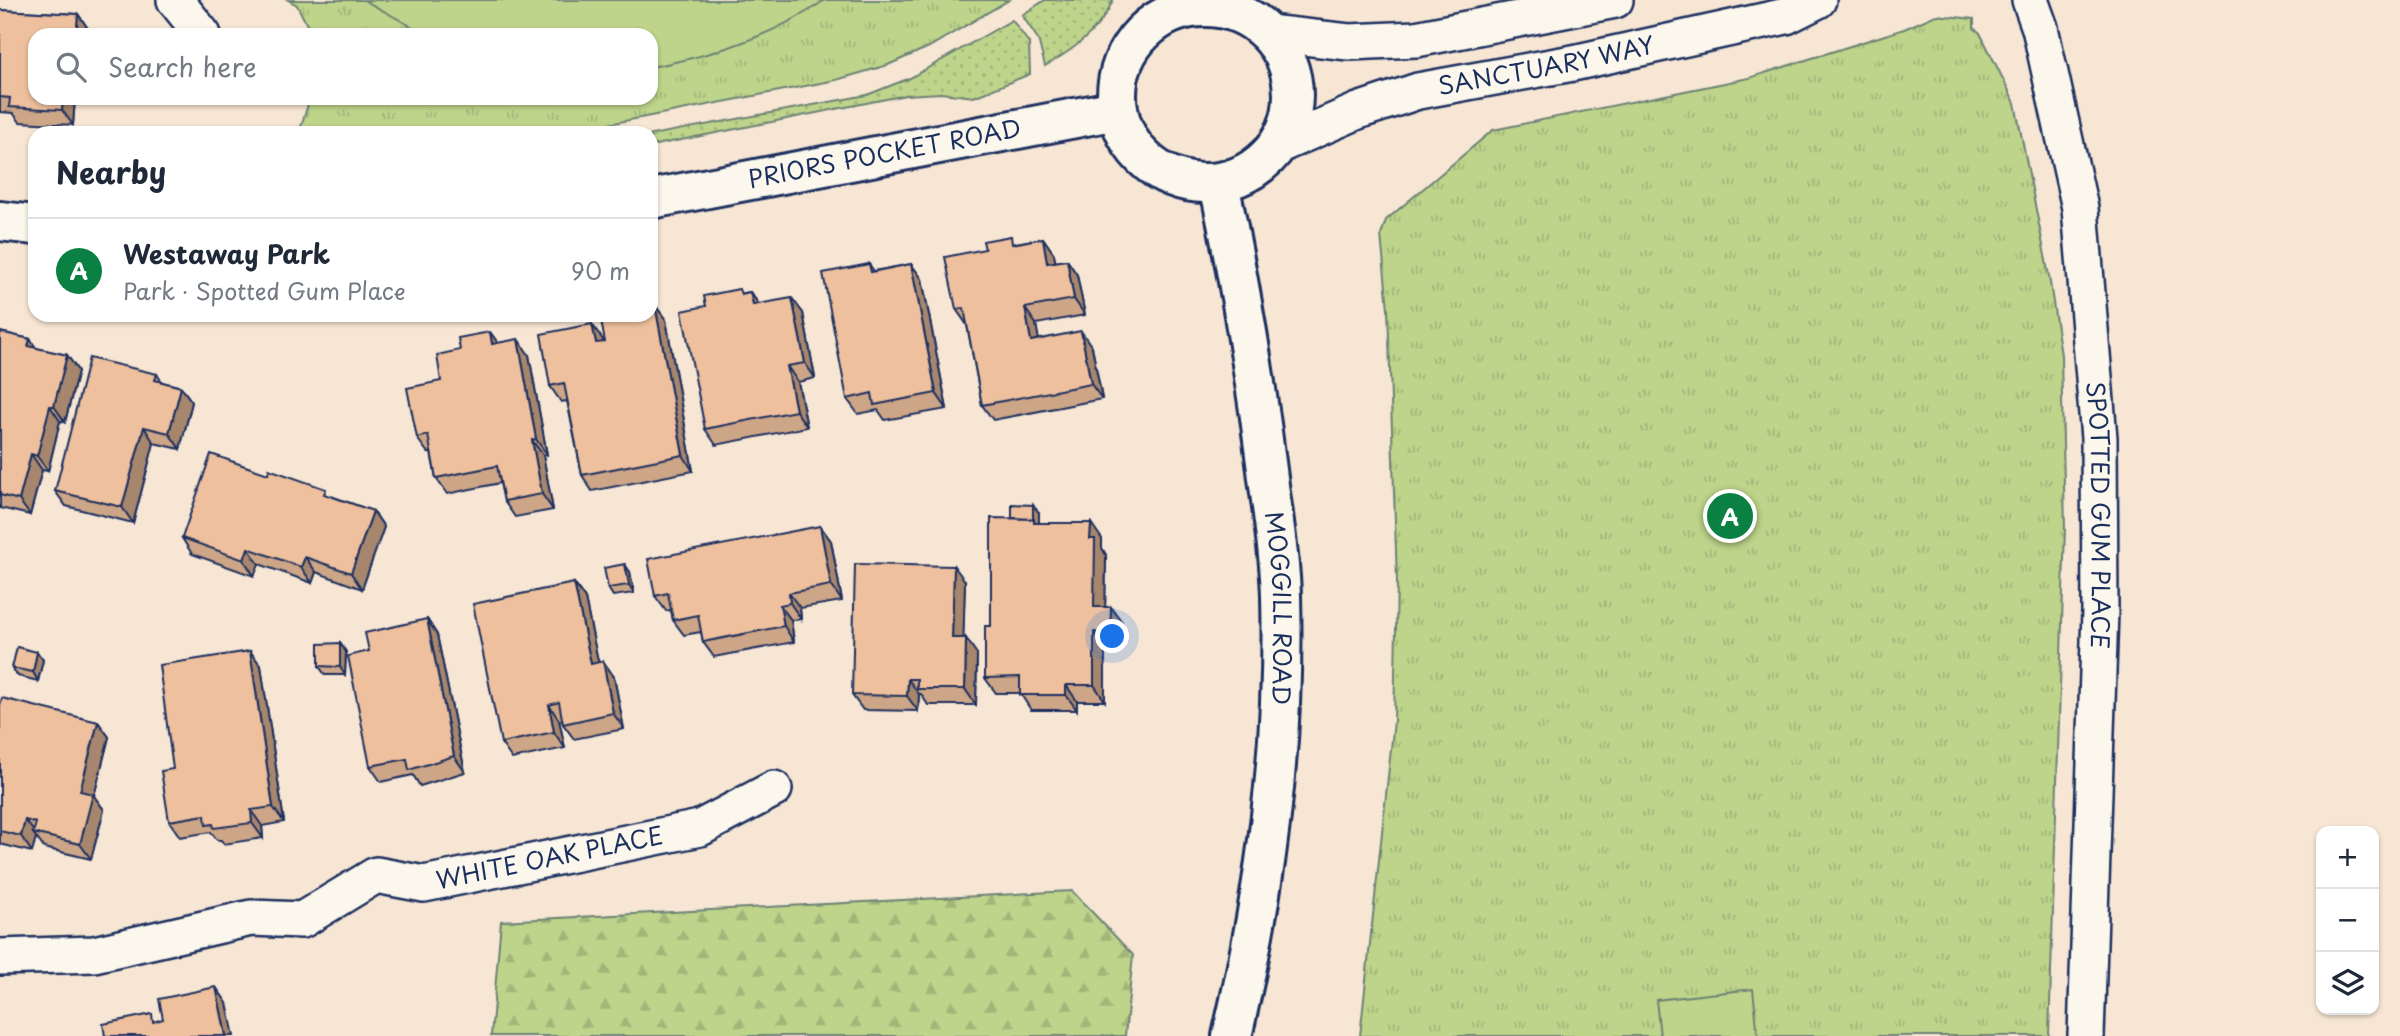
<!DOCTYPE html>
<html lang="en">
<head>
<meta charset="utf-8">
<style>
	body { margin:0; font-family:"Playpen Sans",sans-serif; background:#f2f2f3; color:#1f2937 }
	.controls { position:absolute; right:21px; bottom:21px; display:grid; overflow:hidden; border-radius:14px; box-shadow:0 2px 5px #0004 }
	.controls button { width:63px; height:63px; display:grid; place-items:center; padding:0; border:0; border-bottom:2px solid #e0e1e3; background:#fff; color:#1f2937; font:35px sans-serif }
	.you { position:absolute; left:1113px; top:637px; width:24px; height:24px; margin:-18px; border:5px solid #fff; border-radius:50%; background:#1a73e8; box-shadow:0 0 0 10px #1a73e833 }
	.badge { display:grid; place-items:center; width:46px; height:46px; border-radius:50%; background:#0b8043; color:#fff; font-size:23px; font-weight:700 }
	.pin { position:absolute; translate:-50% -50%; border:4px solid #fff; box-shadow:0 2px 7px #0006 }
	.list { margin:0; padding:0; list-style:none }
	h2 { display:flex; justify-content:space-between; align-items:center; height:91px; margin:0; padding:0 28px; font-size:30px }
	h2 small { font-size:23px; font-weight:400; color:#747a83 }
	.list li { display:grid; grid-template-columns:46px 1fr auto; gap:21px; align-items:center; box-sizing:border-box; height:105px; padding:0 28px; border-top:2px solid #e0e1e3 }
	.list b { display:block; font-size:26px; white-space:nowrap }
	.list p { margin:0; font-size:23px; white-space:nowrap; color:#747a83 }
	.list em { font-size:23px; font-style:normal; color:#747a83 }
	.icon { flex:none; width:38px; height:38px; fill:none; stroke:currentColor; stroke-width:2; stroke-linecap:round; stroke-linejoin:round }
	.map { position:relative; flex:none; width:2400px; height:1036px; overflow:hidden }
	.search { position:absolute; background:#fff; box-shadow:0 2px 5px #0004; left:28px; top:28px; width:630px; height:77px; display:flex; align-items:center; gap:18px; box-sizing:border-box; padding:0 24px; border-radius:21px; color:#747a83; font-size:26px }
	.panel { position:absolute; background:#fff; box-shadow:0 2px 5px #0004; left:28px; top:126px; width:630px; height:196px; border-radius:21px }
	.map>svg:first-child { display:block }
	.grass { fill:url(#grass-dots); stroke:#6c8274; stroke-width:2 }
	.forest { fill:url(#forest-firs); stroke:#6c8274; stroke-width:2 }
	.park { fill:url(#park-tufts); stroke:#6c8274; stroke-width:2 }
	.pitch { fill:#bdd48a; stroke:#6c8274; stroke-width:2 }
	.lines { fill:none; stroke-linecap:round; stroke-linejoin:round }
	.street-casing { stroke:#1b2f5e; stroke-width:40 }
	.secondary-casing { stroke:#1b2f5e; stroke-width:44 }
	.primary-casing { stroke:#1b2f5e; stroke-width:44 }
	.street { stroke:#fbf7ec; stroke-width:35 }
	.secondary { stroke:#fbf7ec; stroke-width:38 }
	.primary { stroke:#fbf7ec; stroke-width:38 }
	.wall { fill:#cda587; stroke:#1b2f5e; stroke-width:2 }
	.shaded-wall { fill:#a7866e; stroke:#1b2f5e; stroke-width:2 }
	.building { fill:#eec09d; stroke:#1b2f5e; stroke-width:2 }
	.labels { text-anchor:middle; stroke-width:7; stroke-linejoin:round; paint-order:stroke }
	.street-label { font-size:24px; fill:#1b2f5e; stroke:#fbf7ec }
</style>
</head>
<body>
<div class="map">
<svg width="2400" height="1036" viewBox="0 0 2400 1036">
	<defs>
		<pattern id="grass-dots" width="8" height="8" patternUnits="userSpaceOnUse" patternTransform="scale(1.75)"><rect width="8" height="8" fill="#bdd48a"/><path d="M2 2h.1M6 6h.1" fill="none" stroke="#a2b67a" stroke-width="1.8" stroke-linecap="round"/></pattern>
		<pattern id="forest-firs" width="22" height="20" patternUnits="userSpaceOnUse" patternTransform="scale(1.75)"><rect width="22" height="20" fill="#bdd48a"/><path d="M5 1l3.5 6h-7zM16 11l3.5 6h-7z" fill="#a2b67a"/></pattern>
		<pattern id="park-tufts" width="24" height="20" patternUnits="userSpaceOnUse" patternTransform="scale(1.75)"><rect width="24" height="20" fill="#bdd48a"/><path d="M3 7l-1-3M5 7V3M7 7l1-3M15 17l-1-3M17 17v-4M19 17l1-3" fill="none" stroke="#a2b67a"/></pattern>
	</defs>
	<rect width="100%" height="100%" fill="#f7e6d4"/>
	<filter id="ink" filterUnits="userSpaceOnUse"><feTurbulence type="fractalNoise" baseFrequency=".0143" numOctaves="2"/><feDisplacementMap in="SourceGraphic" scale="14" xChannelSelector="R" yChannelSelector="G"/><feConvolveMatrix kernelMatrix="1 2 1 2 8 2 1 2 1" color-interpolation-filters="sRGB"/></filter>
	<g filter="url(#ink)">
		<path class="grass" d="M1045 0H1113C1100 31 1073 50 1045 66L1038 39 1022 15Z
			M1012 20 1029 43 1030 74 974 97 941 93 906 95 651 146V135L867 95 910 78Z"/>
		<path class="forest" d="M1072 891 1133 955 1125 1036H491L501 921Z"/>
		<path class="park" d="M288 0H1009L929 47 888 65 836 80 609 124 556 133H299L310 98H651V35H312L297 5Z
			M1936 15 1974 19V28L1980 33 2015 103 2049 276 2061 355 2065 528 2049 1036H1360L1394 721 1397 582 1388 309 1381 235 1386 220 1493 130 1749 78 1904 29Z"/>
		<path class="pitch" d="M364 0H825C775 35 711 56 651 67V35H427Z
			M1753 989 1758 1036H1660L1656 1000Z"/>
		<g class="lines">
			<defs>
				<g id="street">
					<path d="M175 0 203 35"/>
					<path id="s1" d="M2030 0 2040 28 2080 208 2099 438 2100 611 2086 1036"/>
					<path d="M1268 33 1349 42 1416 39 1615 0"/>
					<path id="s2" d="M1277 146 1358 111 1418 91 1573 63 1786 16 1818 0"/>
					<path id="s3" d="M0 957 94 954 251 918 302 920 376 875 424 884 700 828 774 789"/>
				</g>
				<g id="secondary">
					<path id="s4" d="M651 199 1117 110"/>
					<path d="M0 221 35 225"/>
				</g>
				<g id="primary">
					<circle cx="1205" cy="95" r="88"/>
					<path id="s5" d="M1219 183C1239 279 1255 373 1267 470 1272 511 1280 554 1281 596 1285 747 1266 890 1232 1036"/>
				</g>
			</defs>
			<use href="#street" class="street-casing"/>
			<use href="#secondary" class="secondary-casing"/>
			<use href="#primary" class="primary-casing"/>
			<use href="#street" class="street"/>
			<use href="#secondary" class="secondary"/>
			<use href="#primary" class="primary"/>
		</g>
		<path class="wall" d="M0 10 78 14 89 30 88 35H35L75 98 73 125 20 122 13 113 0 112Z
			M1043 238 1054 254 1055 262 1067 260 1077 275 1085 315 1036 324 1038 339 1092 347 1102 399 993 420 982 405 967 325 956 309 1016 243Z
			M869 264 874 271 911 264 922 279 947 409 885 420 878 410 858 414 847 399Z
			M750 292 759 304 803 313 815 378 798 382 807 427 716 445 705 429 706 306 743 293Z
			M655 305 666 320 693 471 592 491 582 475 567 401 561 402 550 386 603 340 604 342H605Z
			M0 332 30 339 36 348 67 355 78 371 65 422 60 421 48 471 42 470 30 515 0 508Z
			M490 332 498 343 529 355 547 455H543L553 510 515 517 504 501 500 483 447 494 436 478 431 453H428L417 438 441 381 460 350Z
			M157 374 162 382 181 387 192 402 180 449 154 443 133 523 66 506 55 491Z
			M331 496 373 511 384 527 362 589 316 572 312 583 259 564 254 576 192 554 182 538Z
			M1033 505 1039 513V523L1102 539V548L1106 555 1105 607H1111L1122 622 1121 648H1105V701H1077V710H1031L1020 693H996L985 678 1012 518Z
			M820 526 831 541 842 601 800 608 801 619 791 620 794 642 714 657 703 642 701 632 684 635 673 620 671 610 666 611 655 596Z
			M630 572 634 593 613 596 608 588Z
			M965 581 963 638 977 654 976 705H928L921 694H919L918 711 863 710 852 695Z
			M574 583 585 599 598 662 603 661 614 677 624 729 574 739 563 724 562 720H559L565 748 512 759 501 743Z
			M427 619 437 635 465 772 420 786 413 775 381 782 370 766 369 651Z
			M340 643 346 652 345 675H325L319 666Z
			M250 651 261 666 284 822 262 826 263 838 224 844 221 840H217L211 832 180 837 169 821 173 769Z
			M37 652 43 660 38 681 18 676 12 668Z
			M0 705 98 722 109 737 94 796 104 810 91 859 44 848 36 837 32 852 0 844Z"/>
		<path class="shaded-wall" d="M78 14 89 30 88 35H76Z
			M63 98H75L73 125 62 110Z
			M1043 238 1054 254 1058 279 1047 263Z
			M1067 260 1077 275 1085 315 1074 299Z
			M911 264 922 279 947 409 936 393Z
			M750 292 761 308 753 305Z
			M792 298 803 313 815 378 805 363Z
			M655 305 666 320 693 471 683 455Z
			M1025 308 1036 324 1042 357 1031 341Z
			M592 324 603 340 607 359 596 343Z
			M1081 331 1092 347 1102 399 1091 384Z
			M490 332 501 347 492 344Z
			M30 339 40 354 28 346Z
			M518 339 529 355 547 455 536 439Z
			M67 355 78 371 65 422 54 406Z
			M787 366 798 382 807 427 796 411Z
			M181 387 192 402 180 449 169 433Z
			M50 406 60 421 48 471 37 456Z
			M144 427 154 443 133 523 122 507Z
			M532 440 543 455 553 510 542 494Z
			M31 454 42 470 30 515 19 500Z
			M1033 505 1039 513V526L1033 524Z
			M373 511 384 527 362 589 351 573Z
			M1091 523 1102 539V548L1106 555 1105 623 1094 607 1090 539Z
			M820 526 831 541 842 601 831 585Z
			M248 548 259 564 254 576 244 560Z
			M305 557 316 572 312 583 301 567Z
			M625 564 630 572 634 593 629 585Z
			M954 566 965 581 963 654 952 638Z
			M574 583 585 599 602 680 591 664Z
			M789 593 800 608 801 619 790 603Z
			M780 605 791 620 794 642 784 626Z
			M1111 607 1122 622 1121 648 1110 633Z
			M427 619 437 635 465 772 454 756Z
			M1094 632 1105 648V701L1094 685Z
			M966 638 977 654 976 705 965 689Z
			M340 643 346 652 345 675 340 667Z
			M250 651 261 666 284 822 273 807Z
			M37 652 43 660 38 681 33 672Z
			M603 661 614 677 624 729 613 713Z
			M908 679 919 694 918 711 907 696Z
			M1066 685 1077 701V710L1066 695Z
			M549 705 559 720 565 748 554 732Z
			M98 722 109 737 94 796 104 810 91 859 80 844V791Z
			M251 810 262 826 263 838 252 823Z
			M25 820 35 833H33L36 837 32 852 21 836Z
			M216 987 227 1003 234 1036H226Z"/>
		<path class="building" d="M0 10 78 14 76 35H35V98H63L62 110 9 107 10 98 0 97Z
			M1011 236 1012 244 1043 238 1047 263 1067 260 1074 299 1025 308 1031 341 1081 331 1091 384 982 405 964 308 956 309 945 257 985 249 983 241Z
			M869 264 871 272 911 264 936 393 874 405 872 393 847 399 823 273Z
			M739 289 741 294 750 292 753 305 792 298 805 363 787 366 796 411 705 429 682 311 706 306 704 296Z
			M651 305H655L683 455 582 475 564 383 550 386 541 334 592 324 596 343 605 342 600 315H651Z
			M0 332 30 339 28 346 67 355 54 406H50L37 456 31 454 19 500 0 495Z
			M490 332 492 344 518 339 536 439 532 440 542 494 504 501 497 466 436 478 428 435 417 438 407 388 441 381 437 355 460 350 458 338Z
			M89 358 157 374 155 380 181 387 169 433 144 427 122 507 55 491Z
			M211 454 268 474 269 469 326 489 324 494 373 511 351 573 305 557 301 567 248 548 244 560 182 538Z
			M1012 504 1033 505V519L1012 518Z
			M991 518 1034 519V523H1091L1090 539H1095L1094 607H1111L1110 633 1094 632V685H1066V695H1020V677L985 678V626H991Z
			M820 526 831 585 789 593 790 603 780 605 784 626 703 642 698 615 673 620 668 593 655 596 648 559Z
			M625 564 629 585 608 588 604 568Z
			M855 564 954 566 952 638H966L965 689H917V679H908L907 696 852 695Z
			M574 583 591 664 603 661 613 713 563 724 559 702 549 705 554 732 501 743 473 604Z
			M427 619 454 756 409 770 407 759 370 766 348 656 369 651 365 633Z
			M340 643V667L319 666V644Z
			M17 647 37 652 33 672 12 668Z
			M250 651 273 807 251 810 252 823 214 828 213 824 206 825 205 815 169 821 161 771 173 769 159 665Z
			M2 698 98 722 80 791 93 794 80 844 33 833 36 823 25 820 21 836 0 831V705Z
			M216 987 226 1036H105L103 1024 152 1014 153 1022 163 1019 159 999Z"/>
	</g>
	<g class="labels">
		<g class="street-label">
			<text dy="8" stroke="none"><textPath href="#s2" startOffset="282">SANCTUARY WAY</textPath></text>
			<text dy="8" stroke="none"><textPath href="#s4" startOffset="238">PRIORS POCKET ROAD</textPath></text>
			<text dy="8" stroke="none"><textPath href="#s1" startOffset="522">SPOTTED GUM PLACE</textPath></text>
			<text dy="8" stroke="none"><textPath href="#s5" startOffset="430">MOGGILL ROAD</textPath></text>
			<text dy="8" stroke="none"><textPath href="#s3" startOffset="570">WHITE OAK PLACE</textPath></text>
		</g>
	</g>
</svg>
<div class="controls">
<button>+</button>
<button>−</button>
<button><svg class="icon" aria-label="layers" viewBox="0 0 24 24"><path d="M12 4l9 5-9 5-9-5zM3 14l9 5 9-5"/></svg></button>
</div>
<div class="you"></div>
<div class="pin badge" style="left:1730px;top:516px">A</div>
<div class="search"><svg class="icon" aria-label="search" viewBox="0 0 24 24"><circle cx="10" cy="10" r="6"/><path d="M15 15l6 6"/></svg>Search here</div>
<section class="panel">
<h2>Nearby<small></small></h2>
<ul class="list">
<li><span class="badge">A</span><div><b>Westaway Park</b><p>Park · Spotted Gum Place</p></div><em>90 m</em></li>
</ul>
</section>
</div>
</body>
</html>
